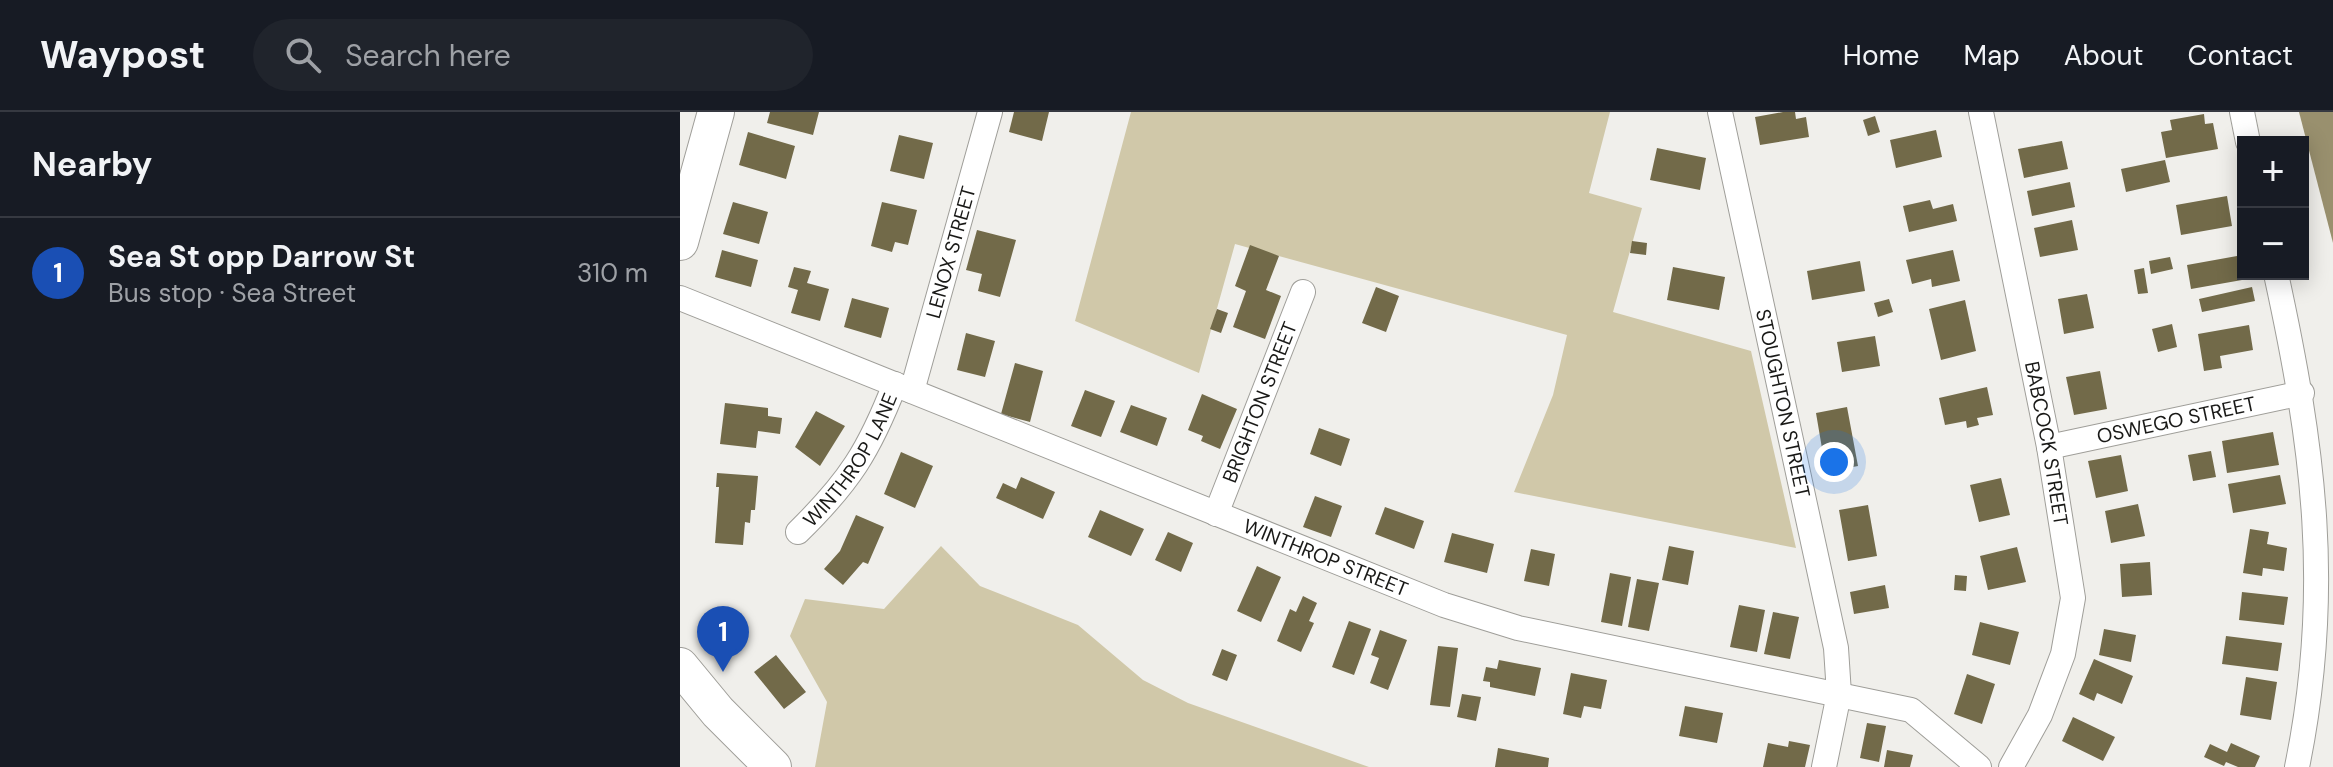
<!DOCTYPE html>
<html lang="en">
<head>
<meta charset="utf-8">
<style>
	body { margin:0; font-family:"DM Sans",sans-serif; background:#20242c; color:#f1f3f6 }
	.controls { position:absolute; right:24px; top:24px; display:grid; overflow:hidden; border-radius:0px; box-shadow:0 4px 20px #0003 }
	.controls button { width:72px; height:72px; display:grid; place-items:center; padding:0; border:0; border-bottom:2px solid #363941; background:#171b24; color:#f1f3f6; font:40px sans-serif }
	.you { position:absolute; left:1154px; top:350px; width:28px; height:28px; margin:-20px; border:6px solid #fff; border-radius:50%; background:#1a73e8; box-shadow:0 0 0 12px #1a73e833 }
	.badge { display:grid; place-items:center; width:52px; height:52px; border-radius:50%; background:#a7abe1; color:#fff; font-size:26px; font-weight:700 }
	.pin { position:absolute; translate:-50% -66px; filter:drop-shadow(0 2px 4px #0008) }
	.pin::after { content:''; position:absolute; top:42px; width:28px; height:24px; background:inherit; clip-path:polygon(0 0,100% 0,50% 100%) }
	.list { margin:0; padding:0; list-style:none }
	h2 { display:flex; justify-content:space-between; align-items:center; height:104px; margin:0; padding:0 32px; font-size:34px }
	h2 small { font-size:26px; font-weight:400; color:#9ea1a6 }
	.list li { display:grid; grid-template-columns:52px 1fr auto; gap:24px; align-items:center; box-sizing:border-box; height:112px; padding:0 32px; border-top:2px solid #363941 }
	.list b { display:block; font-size:30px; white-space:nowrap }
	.list p { margin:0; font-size:26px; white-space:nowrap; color:#9ea1a6 }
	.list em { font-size:26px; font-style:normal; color:#9ea1a6 }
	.icon { flex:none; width:44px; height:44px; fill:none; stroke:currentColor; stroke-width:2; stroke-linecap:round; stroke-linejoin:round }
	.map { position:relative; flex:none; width:1653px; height:655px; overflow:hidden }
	header { display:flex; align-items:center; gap:48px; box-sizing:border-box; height:112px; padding:0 40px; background:#171b24; border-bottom:2px solid #363941 }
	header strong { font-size:38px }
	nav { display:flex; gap:44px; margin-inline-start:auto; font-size:28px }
	.search { width:560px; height:72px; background:#20242c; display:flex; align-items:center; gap:20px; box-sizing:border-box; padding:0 28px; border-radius:44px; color:#9ea1a6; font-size:30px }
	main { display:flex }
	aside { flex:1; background:#171b24 }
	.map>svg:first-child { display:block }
	.green { fill:#d0c8a9 }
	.water { fill:#99906e }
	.building { fill:#726a49 }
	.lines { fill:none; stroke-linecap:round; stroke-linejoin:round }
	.street-casing { stroke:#9f9e99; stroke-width:26 }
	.secondary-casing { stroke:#9f9e99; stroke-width:38 }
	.street { stroke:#fff; stroke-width:24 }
	.secondary { stroke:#fff; stroke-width:36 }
	.labels { text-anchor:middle; stroke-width:7; stroke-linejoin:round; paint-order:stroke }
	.street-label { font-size:20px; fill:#191917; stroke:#fff }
</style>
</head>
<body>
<header>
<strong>Waypost</strong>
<div class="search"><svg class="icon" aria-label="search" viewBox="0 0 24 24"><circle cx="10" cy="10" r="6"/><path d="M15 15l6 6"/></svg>Search here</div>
<nav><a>Home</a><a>Map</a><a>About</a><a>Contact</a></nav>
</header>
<main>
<aside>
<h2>Nearby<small></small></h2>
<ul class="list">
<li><span class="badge" style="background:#1a4fb4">1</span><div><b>Sea St opp Darrow St</b><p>Bus stop · Sea Street</p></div><em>310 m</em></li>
</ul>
</aside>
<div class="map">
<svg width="1653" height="655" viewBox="0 0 1653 655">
	<rect width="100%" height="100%" fill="#f0efeb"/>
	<path class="green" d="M451 0H930L909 81 962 96 933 200 1071 239 1116 436 834 380 873 283 887 223 555 132 519 261 395 209Z
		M261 434 300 474 398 513 463 568 508 591 689 655H135L147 590 110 524 125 487 204 497Z"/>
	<path class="water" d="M1619 0H1653V131Z"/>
	<path class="building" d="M90 0H139L133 23 87 11Z
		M334 0H369L362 29 329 20Z
		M1103 0H1115L1116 7 1126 5 1129 25 1080 33 1075 5Z
		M1524 2 1525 12 1533 11 1538 37 1486 46 1481 20 1492 18 1490 8Z
		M1195 4 1200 20 1188 24 1183 8Z
		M1256 18 1262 45 1216 56 1210 28Z
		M68 20 115 34 106 67 59 53Z
		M219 23 253 31 244 67 210 59Z
		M1382 29 1388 57 1344 66 1338 37Z
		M977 36 1026 46 1020 78 970 68Z
		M1485 48 1490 70 1446 80 1441 57Z
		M1390 70 1395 95 1352 104 1347 79Z
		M1547 84 1552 114 1501 123 1496 93Z
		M1250 88 1253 97 1273 92 1277 109 1229 120 1223 94Z
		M53 90 88 100 79 132 43 122Z
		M202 90 237 98 228 133 215 130 212 140 191 134Z
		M1392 108 1398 138 1360 145 1354 116Z
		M297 118 336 128 320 185 298 179 302 162 286 158Z
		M952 129 967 131 966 143 950 141Z
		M570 133 599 144 586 178 601 184 585 227 553 215 566 179 555 174Z
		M42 138 78 148 71 175 35 165Z
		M1273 138 1280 169 1252 175 1251 167 1232 172 1226 148Z
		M1557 144 1562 168 1511 177 1507 153Z
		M1490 145 1493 157 1471 162 1469 149Z
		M1180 149 1185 179 1132 188 1127 159Z
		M114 155 131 159 127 171 149 177 140 209 111 201 118 178 108 175Z
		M993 155 1045 165 1039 198 987 188Z
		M1464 156 1468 181 1458 182 1454 158Z
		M696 175 719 184 706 220 682 211Z
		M1572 175 1575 189 1522 200 1519 187Z
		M1407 182 1414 216 1384 222 1378 187Z
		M172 186 209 196 201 226 164 215Z
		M1209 187 1213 200 1198 205 1194 191Z
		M1285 188 1296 239 1261 248 1249 197Z
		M537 197 548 201 541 221 530 217Z
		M1492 212 1497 235 1478 240 1472 217Z
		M1569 213 1573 238 1540 244 1542 256 1524 259 1518 222Z
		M286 221 315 229 305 265 277 258Z
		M1195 224 1200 254 1162 260 1157 230Z
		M335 251 363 259 350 310 321 302Z
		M1420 259 1427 297 1394 303 1386 265Z
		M1307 275 1313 303 1297 306 1299 313 1287 316 1286 309 1265 313 1259 286Z
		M405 278 435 289 421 325 391 314Z
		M522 282 557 297 540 337 521 329 523 324 508 318Z
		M45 291 88 296V304L102 306 100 322 78 319 76 336 40 332Z
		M451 293 487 306 477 334 440 320Z
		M1167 295 1178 354 1146 360 1136 301Z
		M136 299 165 314 140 354 115 335Z
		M639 316 670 327 661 354 630 342Z
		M1593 320 1599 353 1547 361 1542 329Z
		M1531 339 1536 365 1513 369 1508 343Z
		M221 340 253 354 235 396 204 382Z
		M1441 343 1448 379 1416 386 1408 349Z
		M37 361 78 364 75 398H71L70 411 65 410 63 433 35 431 39 375H36Z
		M1600 363 1606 392 1553 401 1548 372Z
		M341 365 375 380 363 407 316 386 323 371 336 377Z
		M1321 366 1330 403 1299 410 1290 373Z
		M635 384 662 394 651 425 623 415Z
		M1458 392 1465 424 1431 431 1425 399Z
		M1188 393 1197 444 1168 449 1159 398Z
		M705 395 744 409 734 437 695 422Z
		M420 398 464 417 451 444 408 425Z
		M176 403 204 415 188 452 183 450 163 473 144 457 160 439Z
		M1570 417 1589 420 1587 432 1607 436 1604 459 1583 456 1582 464 1563 461Z
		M488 420 513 431 501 460 475 448Z
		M772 421 814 432 807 461 764 450Z
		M989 434 1014 439 1008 473 982 468Z
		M1337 435 1346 470 1308 478 1300 444Z
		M851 437 875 442 869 474 844 469Z
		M1470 450 1472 483 1442 485 1440 452Z
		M577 454 601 465 581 510 557 499Z
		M930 461 951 465 942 514 921 510Z
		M1275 463 1287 464 1286 479 1274 478Z
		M957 467 979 471 969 519 948 515Z
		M1205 473 1209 496 1174 502 1170 480Z
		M1562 480 1608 485 1604 513 1559 508Z
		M623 484 637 491 629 509 634 511 621 540 597 529 610 497 616 500Z
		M1059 493 1085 498 1077 540 1050 535Z
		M1093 500 1119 505 1110 547 1084 542Z
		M669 509 691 517 674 563 652 555Z
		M1300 510 1339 520 1330 553 1292 543Z
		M1424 517 1456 523 1451 550 1419 543Z
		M700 518 727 528 708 578 690 571 699 546 691 543Z
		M1546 524 1602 531 1598 559 1542 552Z
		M758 534 778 536 770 595 750 593Z
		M542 537 557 543 547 569 532 563Z
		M96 543 126 580 104 597 74 560Z
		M1414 547 1453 564 1442 592 1417 581 1414 589 1399 582Z
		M819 548 861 556 855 584 810 575V570L803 569 806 555 817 557Z
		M891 561 927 568 921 597 904 594 901 606 883 602Z
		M1287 562 1315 572 1302 612 1274 602Z
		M1566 565 1597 570 1591 608 1560 603Z
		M782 582 801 585 796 609 777 605Z
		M1005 594 1043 601 1037 631 999 624Z
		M1393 605 1435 625 1423 649 1382 629Z
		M1187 611 1206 614 1199 650 1180 646Z
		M1109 629 1130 633 1125 655H1083L1088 631 1108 635Z
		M1551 631 1580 644 1575 655H1558L1546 650 1544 654 1524 645 1530 632 1547 640Z
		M818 636 869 646 868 655H815Z
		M1207 638 1233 643 1230 655H1204Z"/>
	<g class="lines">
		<defs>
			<g id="street">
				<path id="s1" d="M1040 0 1156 536 1159 582 1144 655"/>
				<path id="s2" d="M1301 0 1369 335 1393 486 1383 542 1360 603 1331 655"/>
				<path d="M1562 0 1568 30"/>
				<path d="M1596 162C1634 336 1653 479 1617 655"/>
				<path id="s3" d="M0 186 764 493 838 516 1231 598 1299 655"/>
				<path id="s4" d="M232 279 310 0"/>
				<path id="s5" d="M1369 335 1622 281"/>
				<path id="s6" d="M536 402 623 180"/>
				<path id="s7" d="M118 420C169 370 189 339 215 272"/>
			</g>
			<path id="secondary" d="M0 130 36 0
				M0 554 38 600 93 655"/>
		</defs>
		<use href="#street" class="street-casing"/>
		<use href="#secondary" class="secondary-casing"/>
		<use href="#street" class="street"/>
		<use href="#secondary" class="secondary"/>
	</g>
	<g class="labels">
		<g class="street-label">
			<text dy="7" stroke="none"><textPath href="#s4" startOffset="144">LENOX STREET</textPath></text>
			<text dy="7" stroke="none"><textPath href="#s6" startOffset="120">BRIGHTON STREET</textPath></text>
			<text dy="7" stroke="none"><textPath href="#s1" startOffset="298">STOUGHTON STREET</textPath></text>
			<text dy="7" stroke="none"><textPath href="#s5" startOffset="130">OSWEGO STREET</textPath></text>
			<text dy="7" stroke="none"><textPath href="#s2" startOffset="338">BABCOCK STREET</textPath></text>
			<text dy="7" stroke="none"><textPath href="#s7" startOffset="90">WINTHROP LANE</textPath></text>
			<text dy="7" stroke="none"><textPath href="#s3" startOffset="696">WINTHROP STREET</textPath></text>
		</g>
	</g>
</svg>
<div class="controls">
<button>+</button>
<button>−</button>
</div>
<div class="you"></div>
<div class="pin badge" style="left:43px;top:560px;background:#1a4fb4">1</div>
</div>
</main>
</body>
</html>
